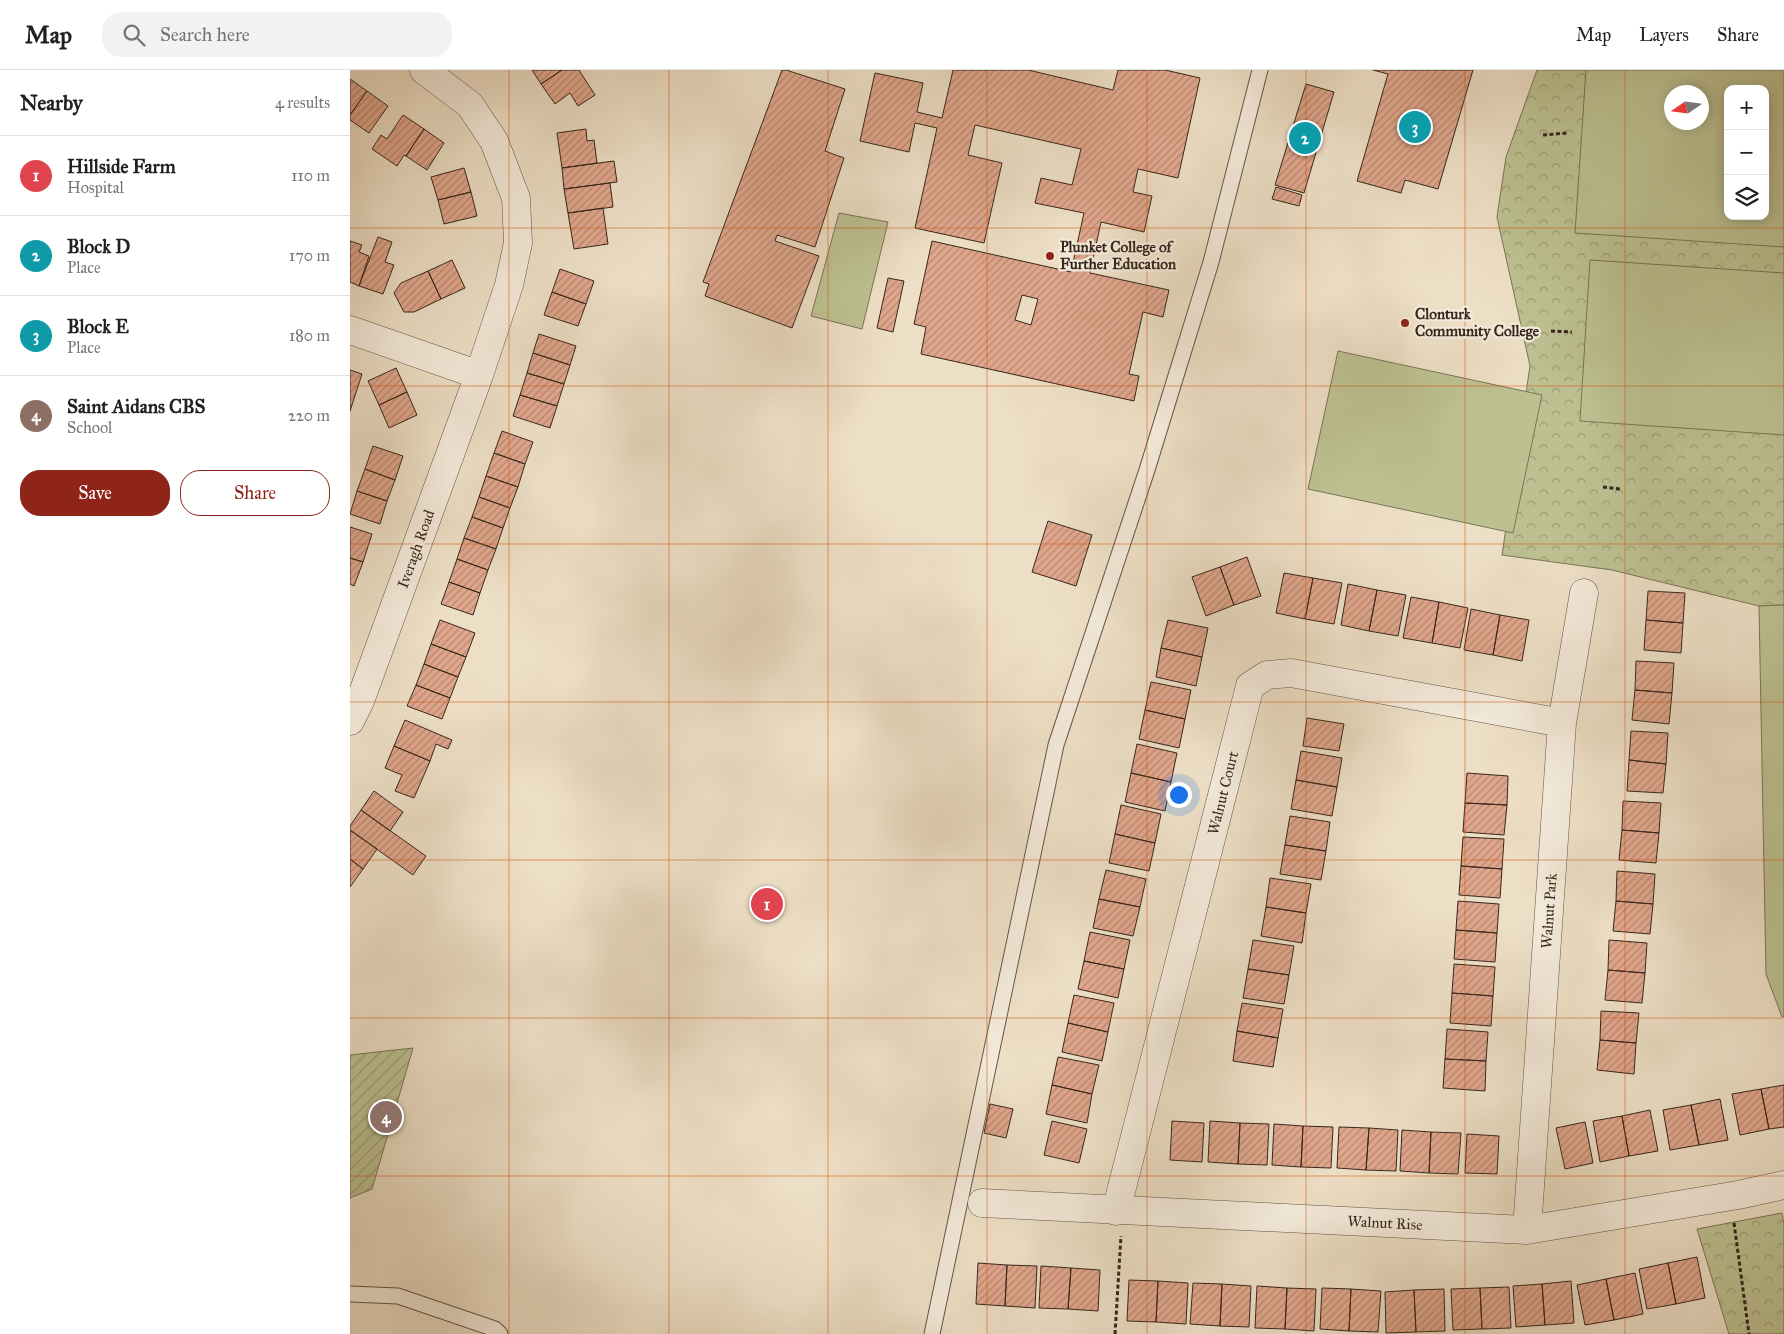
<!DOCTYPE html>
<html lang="en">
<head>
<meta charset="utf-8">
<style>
	body { margin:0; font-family:"IM FELL Great Primer",serif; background:#f2f2f2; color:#202124 }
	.controls { position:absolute; right:15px; top:15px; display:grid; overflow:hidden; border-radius:10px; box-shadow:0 2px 12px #0003 }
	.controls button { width:45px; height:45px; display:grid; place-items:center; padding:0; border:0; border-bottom:1px solid #e0e0e0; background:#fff; color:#202124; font:25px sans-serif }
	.compass { position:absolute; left:1314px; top:15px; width:45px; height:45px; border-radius:50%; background:#fff; box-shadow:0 2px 12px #0003; rotate:257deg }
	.you { position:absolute; left:828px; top:724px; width:18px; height:18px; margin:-12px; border:4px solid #fff; border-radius:50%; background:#1a73e8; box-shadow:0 0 0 8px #1a73e833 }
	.badge { display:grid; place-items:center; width:32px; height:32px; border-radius:50%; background:#8f2418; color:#fff; font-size:16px; font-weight:700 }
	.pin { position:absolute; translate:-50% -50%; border:2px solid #fff; box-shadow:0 1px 5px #0006 }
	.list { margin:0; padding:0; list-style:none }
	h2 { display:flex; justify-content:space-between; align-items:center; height:65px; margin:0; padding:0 20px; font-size:21px }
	h2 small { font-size:16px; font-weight:400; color:#757577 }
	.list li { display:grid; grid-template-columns:32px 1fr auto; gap:15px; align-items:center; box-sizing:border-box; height:80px; padding:0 20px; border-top:1px solid #e0e0e0 }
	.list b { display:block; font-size:19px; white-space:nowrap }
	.list p { margin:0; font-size:16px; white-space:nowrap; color:#757577 }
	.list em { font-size:16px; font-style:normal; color:#757577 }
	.actions { display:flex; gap:10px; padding:15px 20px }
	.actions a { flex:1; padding:11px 0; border:1px solid #8f2418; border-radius:20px; text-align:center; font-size:18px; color:#8f2418 }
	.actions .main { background:#8f2418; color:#fff }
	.icon { flex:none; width:28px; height:28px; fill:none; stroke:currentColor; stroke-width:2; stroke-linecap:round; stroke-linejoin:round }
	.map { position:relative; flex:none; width:1434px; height:1264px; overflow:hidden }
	header { display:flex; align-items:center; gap:30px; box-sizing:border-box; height:70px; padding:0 25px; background:#fff; border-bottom:1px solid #e0e0e0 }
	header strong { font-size:24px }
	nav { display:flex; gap:28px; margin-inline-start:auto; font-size:18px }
	.search { width:350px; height:45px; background:#f2f2f2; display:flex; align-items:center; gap:12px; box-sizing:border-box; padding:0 18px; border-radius:20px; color:#757577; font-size:19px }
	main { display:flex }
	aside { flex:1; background:#fff }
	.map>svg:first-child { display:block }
	.park { fill:url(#park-crowns); stroke:#7a7457; fill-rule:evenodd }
	.garden { fill:url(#garden-furrows); stroke:#7a7457 }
	.pitch { fill:#bdc192; stroke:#7a7457; fill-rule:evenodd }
	.building { fill:url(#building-hatch); stroke:#37261c; fill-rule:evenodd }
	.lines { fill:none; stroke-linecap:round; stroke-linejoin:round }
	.lane-casing { stroke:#645446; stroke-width:17 }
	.street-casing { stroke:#645446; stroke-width:29 }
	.path { stroke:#37261c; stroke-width:3; stroke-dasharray:4 2.5; stroke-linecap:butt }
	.lane { stroke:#f3eada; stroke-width:15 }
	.street { stroke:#f3eada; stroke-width:28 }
	.grid { fill:none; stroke:#d6540e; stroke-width:1; stroke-opacity:0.55 }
	.poi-dot { fill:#8f2418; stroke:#f3eada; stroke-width:2 }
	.labels { text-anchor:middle; stroke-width:4.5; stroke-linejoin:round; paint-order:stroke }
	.poi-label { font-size:15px; font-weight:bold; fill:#37261c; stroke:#f3eada; text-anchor:start }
	.street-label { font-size:15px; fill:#37261c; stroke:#f3eada }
</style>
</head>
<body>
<header>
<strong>Map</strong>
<div class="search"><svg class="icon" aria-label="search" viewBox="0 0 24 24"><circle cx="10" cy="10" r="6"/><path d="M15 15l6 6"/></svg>Search here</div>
<nav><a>Map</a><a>Layers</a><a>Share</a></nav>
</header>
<main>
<aside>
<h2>Nearby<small>4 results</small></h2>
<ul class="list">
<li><span class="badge" style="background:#e0444e">1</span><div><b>Hillside Farm</b><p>Hospital</p></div><em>110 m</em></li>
<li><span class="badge" style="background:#0f9aa8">2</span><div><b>Block D</b><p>Place</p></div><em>170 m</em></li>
<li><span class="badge" style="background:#0f9aa8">3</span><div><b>Block E</b><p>Place</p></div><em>180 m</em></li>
<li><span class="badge" style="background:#8d6e63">4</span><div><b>Saint Aidans CBS</b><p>School</p></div><em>220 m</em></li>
</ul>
<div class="actions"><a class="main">Save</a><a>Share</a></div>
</aside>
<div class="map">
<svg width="1434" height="1264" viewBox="0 0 1434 1264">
	<defs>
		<pattern id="park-crowns" width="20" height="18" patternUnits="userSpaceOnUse" patternTransform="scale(1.25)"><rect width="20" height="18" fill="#bdc192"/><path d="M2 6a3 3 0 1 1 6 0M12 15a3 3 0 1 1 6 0" fill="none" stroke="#9a9d76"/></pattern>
		<pattern id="garden-furrows" width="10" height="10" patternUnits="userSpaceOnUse" patternTransform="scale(1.25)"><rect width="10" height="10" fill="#bdc192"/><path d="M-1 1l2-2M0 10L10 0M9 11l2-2" fill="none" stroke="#9a9d76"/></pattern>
		<pattern id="building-hatch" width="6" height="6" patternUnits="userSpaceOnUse" patternTransform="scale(1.25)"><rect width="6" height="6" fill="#e1a78d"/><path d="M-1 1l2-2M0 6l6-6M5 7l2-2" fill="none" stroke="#b78872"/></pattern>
	</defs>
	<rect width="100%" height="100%" fill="#eddfc6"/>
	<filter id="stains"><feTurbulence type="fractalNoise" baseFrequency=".004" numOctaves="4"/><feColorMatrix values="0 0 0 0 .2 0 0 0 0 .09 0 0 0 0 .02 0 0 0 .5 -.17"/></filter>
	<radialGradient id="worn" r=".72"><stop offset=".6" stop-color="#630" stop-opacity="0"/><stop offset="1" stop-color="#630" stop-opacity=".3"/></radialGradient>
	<path class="park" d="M1187 0H1434V535L1409 536 1262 500 1152 485 1180 296 1147 147 1156 87ZM1378 19H1415V146H1378ZM1322 22H1352V52H1322Z
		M1432 1143 1434 1154V1264H1379L1347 1159Z"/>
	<path class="garden" d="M63 978 22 1119 0 1128V985Z"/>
	<path class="pitch" d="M1236 0H1434V177L1225 163ZM1378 19H1415V146H1378ZM1322 22H1352V52H1322Z
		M489 143 538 152 512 259 461 246Z
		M1240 190 1434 203V365L1230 351Z
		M988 281 1192 325 1163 463 958 419Z
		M1434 535V946L1432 947 1416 904 1409 536Z"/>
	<path class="building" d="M182 0H212L191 14Z
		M212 0H229L245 25 228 36 220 23 205 34 191 14Z
		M432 0H436L495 19 475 81 494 88 465 177 427 165 425 171 469 186 442 258 355 226 359 214 353 212Z
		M603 0H678L763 20 768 0H815L850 8 828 108 788 99 783 122 802 126 794 162 751 152 740 203 819 220 813 247 793 242 779 304 789 306 784 331 571 284 576 257 564 254 582 171 721 202 734 143 685 133 691 108 722 115 731 79 625 55 618 85 652 93 634 173 565 158 587 58 565 53 559 82 510 71 525 3 573 13 567 42 592 48ZM672 225 688 229 681 255 665 250Z
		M1023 0H1123L1088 119 1055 110 1051 123 1007 111 1038 4Z
		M0 9 17 21 0 45Z
		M956 14 984 22 954 123 925 115Z
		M17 21 38 36 19 63 0 50V45Z
		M53 45 74 59 56 86 54 85 47 96 22 79 31 65 37 69Z
		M74 59 94 73 77 100 56 86Z
		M236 59 237 71 244 70 247 93 212 98 207 63Z
		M264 91 267 112 214 119 212 98Z
		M114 98 121 122 88 130 81 107Z
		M260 113 263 137 218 143 214 119Z
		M926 117 952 125 949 136 922 129Z
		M121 122 127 146 94 154 88 130Z
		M253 138 258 174 224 179 218 143Z
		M28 167 42 172 35 192 44 195 33 224 9 216Z
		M0 171 12 175 9 182 19 186 9 216 0 212Z
		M102 190 115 218 91 229 78 201Z
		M210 199 244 211 236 234 202 222Z
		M78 201 91 229 64 242H54L44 223 51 213Z
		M538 208 554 211 543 262 527 258Z
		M202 222 236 234 228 256 194 245Z
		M189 264 226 276 220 295 183 283Z
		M183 283 220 295 214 314 177 303Z
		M46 298 57 322 29 335 18 311Z
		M0 300 12 304 0 341Z
		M177 303 214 314 207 336 170 325Z
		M57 322 67 345 39 358 29 335Z
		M170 325 207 336 200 358 163 346Z
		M152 361 183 372 175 394 144 383Z
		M23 376 53 386 45 410 15 399Z
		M144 383 175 394 168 417 136 406Z
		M15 399 45 410 37 431 7 421Z
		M136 406 168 417 160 438 129 427Z
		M7 421 37 431 30 454 0 444Z
		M129 427 160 438 153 458 122 447Z
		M122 447 153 458 146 479 114 468Z
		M698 451 742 465 726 516 682 502Z
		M0 457 22 464 13 492 0 488Z
		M114 468 146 479 138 500 107 489Z
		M897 487 911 526 884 535 870 497Z
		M0 488 13 492 4 516 0 514Z
		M107 489 138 500 130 523 99 512Z
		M870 497 884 535 856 546 842 507Z
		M934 503 963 508 955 549 926 543Z
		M963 508 992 513 984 554 955 549Z
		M99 512 130 523 123 545 91 534Z
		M998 514 1027 520 1019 561 991 555Z
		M1027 520 1056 525 1048 566 1019 561Z
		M1298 521 1335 523 1333 553 1296 550Z
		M1061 527 1089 532 1082 573 1053 568Z
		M1089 532 1118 538 1110 578 1082 573Z
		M1121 539 1150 545 1143 585 1114 580Z
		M1150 545 1179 550 1172 591 1143 585Z
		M90 550 125 563 116 587 81 574Z
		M818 550 858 558 852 587 811 578Z
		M1296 550 1333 553 1331 583 1294 580Z
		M81 574 116 587 108 607 74 594Z
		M811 578 852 587 846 616 806 607Z
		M1286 591 1324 593 1322 623 1285 620Z
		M74 594 108 607 100 628 66 615Z
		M801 612 841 620 835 649 795 640Z
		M66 615 100 628 92 649 57 636Z
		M1285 620 1322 623 1319 654 1282 650Z
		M795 640 835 649 829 678 789 669Z
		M957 648 994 654 989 681 953 676Z
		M55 650 102 670 98 679 86 674 80 691 44 676Z
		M1281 661 1318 663 1316 694 1279 690Z
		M787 674 827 683 821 712 781 703Z
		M44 676 80 691 64 728 45 721 52 705 35 698Z
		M951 681 992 688 987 717 946 710Z
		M1279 690 1316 694 1313 723 1277 721Z
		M781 703 821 712 815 741 775 732Z
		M1117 703 1158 706 1157 735 1115 733Z
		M946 710 987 717 982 746 941 739Z
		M24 721 53 742 40 761 11 740Z
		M1273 731 1311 733 1309 763 1272 760Z
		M1115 733 1157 735 1154 765 1113 762Z
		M771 735 811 744 805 773 765 764Z
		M11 740 76 786 63 805 0 760V756Z
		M940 746 980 752 976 781 935 775Z
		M0 760 27 779 13 799 0 789Z
		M1272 760 1309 763 1306 793 1269 790Z
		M765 764 805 773 799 801 759 793Z
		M1113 767 1154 769 1152 799 1111 796Z
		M935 775 976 781 971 810 930 804Z
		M0 789 13 799 0 817Z
		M1111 796 1152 799 1150 828 1109 825Z
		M756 800 796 809 790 837 749 829Z
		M1267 801 1305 804 1303 834 1266 831Z
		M920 808 961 814 956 843 916 837Z
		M749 829 790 837 783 866 743 858Z
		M1108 831 1149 834 1147 863 1106 860Z
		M1266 831 1303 834 1300 864 1263 861Z
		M916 837 956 843 952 873 911 866Z
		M1106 860 1147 863 1145 892 1104 889Z
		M740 862 780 870 774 899 734 891Z
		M903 870 944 876 939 905 898 899Z
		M1259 870 1297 873 1295 903 1258 900Z
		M734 891 774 899 768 928 728 919Z
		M1104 894 1145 897 1143 926 1102 923Z
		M898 899 939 905 934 934 893 928Z
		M1258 900 1295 903 1292 933 1255 930Z
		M1102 923 1143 926 1141 956 1100 953Z
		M724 925 764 933 758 962 718 953Z
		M892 933 933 939 928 968 887 961Z
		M1251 941 1289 943 1286 973 1250 970Z
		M718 953 758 962 752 991 712 982Z
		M1097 959 1138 962 1136 991 1095 989Z
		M887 961 928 968 923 997 883 991Z
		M1250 970 1286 973 1284 1004 1247 1000Z
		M708 987 749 995 742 1024 702 1015Z
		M1095 989 1136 991 1135 1021 1093 1018Z
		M702 1015 742 1024 737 1053 696 1044Z
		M1434 1015V1057L1419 1059 1411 1019Z
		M1411 1019 1419 1059 1390 1065 1382 1024Z
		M1370 1029 1378 1070 1349 1075 1341 1035Z
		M640 1034 663 1039 656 1068 634 1063Z
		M1341 1035 1349 1075 1320 1080 1313 1040Z
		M1300 1040 1308 1081 1279 1086 1272 1046Z
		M1272 1046 1279 1086 1250 1092 1243 1051Z
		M702 1051 737 1059 729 1093 694 1085Z
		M822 1051 854 1053 852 1092 820 1090Z
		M860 1051 890 1053 888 1094 858 1092Z
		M1235 1052 1243 1093 1215 1099 1206 1058Z
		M890 1053 919 1054 917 1095 888 1094Z
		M924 1054 953 1056 951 1097 922 1095Z
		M953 1056 983 1057 981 1098 951 1097Z
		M989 1057 1019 1058 1016 1100 987 1098Z
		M1019 1058 1048 1060 1046 1101 1016 1100Z
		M1052 1060 1081 1062 1079 1103 1050 1101Z
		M1081 1062 1111 1063 1108 1104 1079 1103Z
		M1117 1064 1149 1066 1147 1104 1115 1103Z
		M1347 1187 1355 1228 1326 1234 1318 1193Z
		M628 1193 657 1195 655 1236 626 1234Z
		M1318 1193 1326 1234 1297 1239 1289 1199Z
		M657 1195 687 1196 685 1238 655 1236Z
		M691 1196 721 1198 718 1239 689 1238Z
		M721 1198 750 1200 748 1241 718 1239Z
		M1285 1203 1293 1244 1264 1250 1256 1209Z
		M1256 1209 1264 1250 1235 1255 1227 1215Z
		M779 1210 808 1211 806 1252 777 1251Z
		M808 1211 838 1213 836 1254 806 1252Z
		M1221 1211 1224 1253 1195 1255 1192 1214Z
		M843 1213 872 1214 870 1256 840 1254Z
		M872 1214 901 1216 899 1257 870 1256Z
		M1192 1214 1195 1255 1166 1257 1163 1216Z
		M907 1216 937 1218 935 1259 905 1258Z
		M1159 1217 1161 1258 1132 1259 1130 1218Z
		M937 1218 966 1219 964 1261 935 1259Z
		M972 1218 1001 1219 999 1261 970 1259Z
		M1130 1218 1132 1259 1103 1260 1101 1219Z
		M1001 1219 1031 1221 1028 1262 999 1261Z
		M1094 1219 1095 1261 1066 1262 1064 1220Z
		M1064 1220 1066 1262 1036 1263 1035 1222Z"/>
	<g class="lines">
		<defs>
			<path id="lane" d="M0 1224 48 1226 145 1259 150 1264
				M582 1264 706 675 797 400 861 192 910 0"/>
			<path id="street" d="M0 260 129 305
				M0 651 10 631 129 305 159 215 168 173 166 128 144 71 120 35 74 0
				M632 1133 1177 1160 1388 1125 1434 1115
				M766 1141 900 616 917 605 941 603 1212 653
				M1177 1160 1212 653 1234 523"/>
		</defs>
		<use href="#lane" class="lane-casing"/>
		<use href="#street" class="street-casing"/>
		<path class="path" d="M1193 65 1217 63
			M1201 261 1222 262
			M1253 417 1270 419
			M1384 1153 1399 1264
			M765 1264 771 1166"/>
		<use href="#lane" class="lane"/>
		<use href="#street" class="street"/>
	</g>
	<path class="grid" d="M159 0V1264M319 0V1264M478 0V1264M637 0V1264M797 0V1264M956 0V1264M1115 0V1264M1275 0V1264M0 158H1434M0 316H1434M0 474H1434M0 632H1434M0 790H1434M0 948H1434M0 1106H1434"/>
	<g class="poi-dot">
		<circle cx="700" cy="186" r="5"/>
		<circle cx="1055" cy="253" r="5"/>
	</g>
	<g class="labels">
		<g class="poi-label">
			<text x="710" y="182">Plunket College of<tspan x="710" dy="17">Further Education</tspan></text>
			<text x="1065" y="249">Clonturk<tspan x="1065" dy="17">Community College</tspan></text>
		</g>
		<g class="street-label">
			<text transform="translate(66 479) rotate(-70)" y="5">Iveragh Road</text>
			<text transform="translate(873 723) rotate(-76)" y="5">Walnut Court</text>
			<text transform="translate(1199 841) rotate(-86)" y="5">Walnut Park</text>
			<text transform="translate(1035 1153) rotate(3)" y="5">Walnut Rise</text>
		</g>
	</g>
	<rect width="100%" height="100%" filter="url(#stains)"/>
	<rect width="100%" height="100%" fill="url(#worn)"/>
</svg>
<div class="controls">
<button>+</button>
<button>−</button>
<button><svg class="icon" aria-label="layers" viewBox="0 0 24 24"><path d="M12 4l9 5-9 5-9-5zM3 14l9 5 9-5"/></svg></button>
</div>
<svg class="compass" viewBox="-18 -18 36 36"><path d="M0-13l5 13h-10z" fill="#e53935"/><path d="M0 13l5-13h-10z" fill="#757577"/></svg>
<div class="you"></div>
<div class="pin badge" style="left:417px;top:834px;background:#e0444e">1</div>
<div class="pin badge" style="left:955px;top:68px;background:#0f9aa8">2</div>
<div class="pin badge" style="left:1065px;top:57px;background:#0f9aa8">3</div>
<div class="pin badge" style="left:36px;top:1047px;background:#8d6e63">4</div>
</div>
</main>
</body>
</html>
